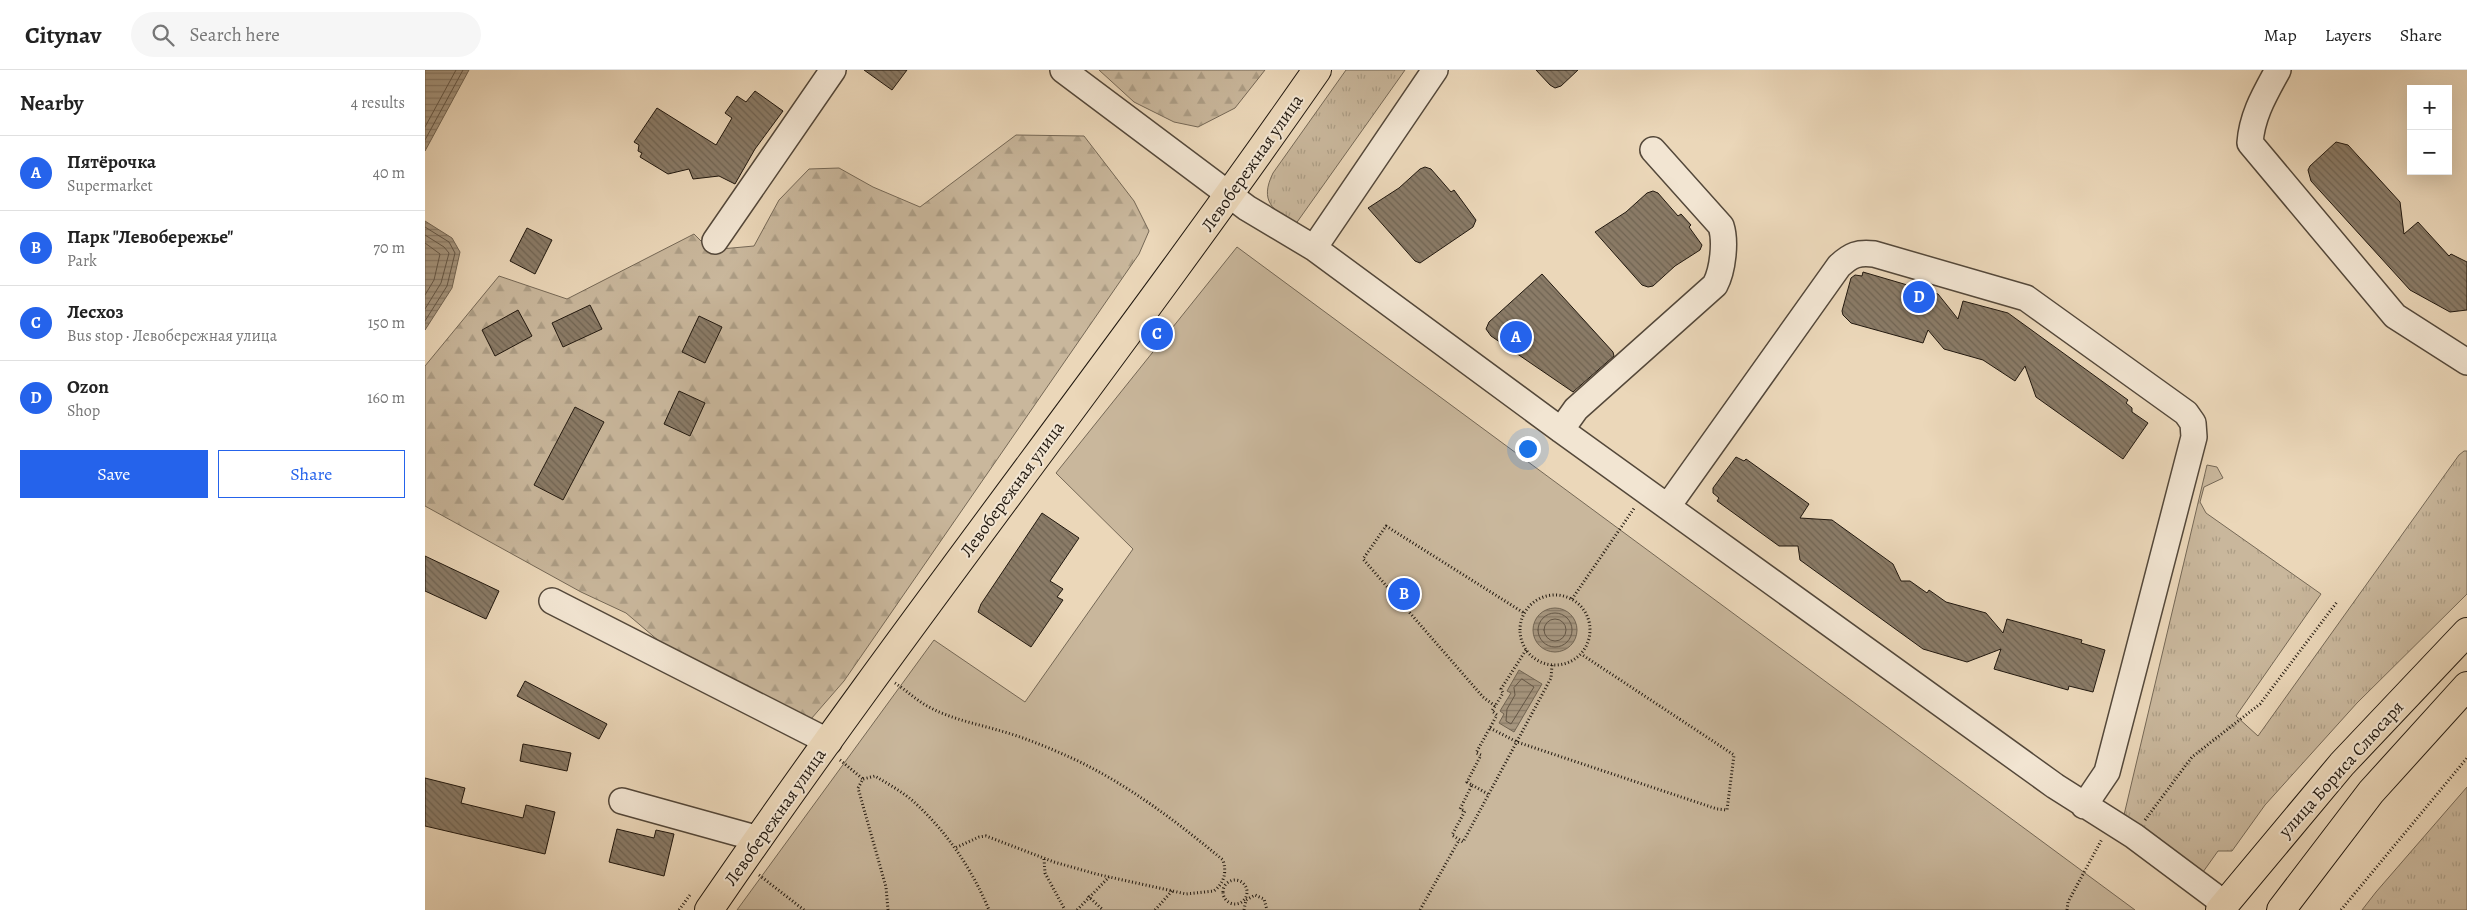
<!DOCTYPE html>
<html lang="en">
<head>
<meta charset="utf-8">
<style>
	body { margin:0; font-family:Alegreya,serif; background:#f6f6f6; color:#222 }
	.controls { position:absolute; right:15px; top:15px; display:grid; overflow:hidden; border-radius:0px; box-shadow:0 5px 20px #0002 }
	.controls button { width:45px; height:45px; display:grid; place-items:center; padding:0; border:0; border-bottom:1px solid #e0e0e0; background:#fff; color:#222; font:25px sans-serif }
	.you { position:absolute; left:1102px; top:378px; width:18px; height:18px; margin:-12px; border:4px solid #fff; border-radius:50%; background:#1a73e8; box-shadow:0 0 0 8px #1a73e833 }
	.badge { display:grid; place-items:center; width:32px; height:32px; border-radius:50%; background:#2563eb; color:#fff; font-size:16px; font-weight:700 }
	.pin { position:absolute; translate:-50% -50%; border:2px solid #fff; box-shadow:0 1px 5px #0006 }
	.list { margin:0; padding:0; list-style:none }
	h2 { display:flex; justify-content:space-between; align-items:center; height:65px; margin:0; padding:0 20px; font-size:21px }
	h2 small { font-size:16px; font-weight:400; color:#767676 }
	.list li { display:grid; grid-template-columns:32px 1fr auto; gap:15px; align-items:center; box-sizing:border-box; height:75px; padding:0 20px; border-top:1px solid #e0e0e0 }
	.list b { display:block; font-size:19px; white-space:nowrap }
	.list p { margin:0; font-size:16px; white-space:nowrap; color:#767676 }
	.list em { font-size:16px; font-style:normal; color:#767676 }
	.actions { display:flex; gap:10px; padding:15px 20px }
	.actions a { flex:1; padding:11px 0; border:1px solid #2563eb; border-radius:0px; text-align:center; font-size:18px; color:#2563eb }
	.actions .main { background:#2563eb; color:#fff }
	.icon { flex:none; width:28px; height:28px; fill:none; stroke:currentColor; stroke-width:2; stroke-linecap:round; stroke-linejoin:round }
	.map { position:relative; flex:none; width:2042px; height:840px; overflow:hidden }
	header { display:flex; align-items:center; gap:30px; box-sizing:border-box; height:70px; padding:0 25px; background:#fff; border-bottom:1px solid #e0e0e0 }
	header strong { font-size:24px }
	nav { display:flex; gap:28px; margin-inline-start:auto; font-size:18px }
	.search { width:350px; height:45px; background:#f6f6f6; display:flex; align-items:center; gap:12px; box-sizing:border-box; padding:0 18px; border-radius:28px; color:#767676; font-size:19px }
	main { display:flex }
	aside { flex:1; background:#fff }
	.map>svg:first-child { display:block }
	.grass { fill:url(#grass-tufts); stroke:#756856 }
	.forest { fill:url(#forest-firs); stroke:#756856 }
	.green { fill:#c9b79c; stroke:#756856 }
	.water { fill:url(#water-rules); stroke:#716452 }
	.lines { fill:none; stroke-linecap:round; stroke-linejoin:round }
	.shore { stroke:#645747; stroke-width:1 }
	.building { fill:url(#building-back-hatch); stroke:#21180f }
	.minor-casing { stroke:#54483a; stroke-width:28 }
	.major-casing { stroke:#21180f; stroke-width:30 }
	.path { stroke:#21180f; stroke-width:3; stroke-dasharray:1 2.5; stroke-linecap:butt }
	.minor { stroke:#f2e5d2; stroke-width:25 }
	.major { stroke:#ebd7b9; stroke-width:28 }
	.labels { text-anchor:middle; stroke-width:4; stroke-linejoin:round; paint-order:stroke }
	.street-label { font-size:18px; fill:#21180f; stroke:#f2e5d2 }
</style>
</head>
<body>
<header>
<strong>Citynav</strong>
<div class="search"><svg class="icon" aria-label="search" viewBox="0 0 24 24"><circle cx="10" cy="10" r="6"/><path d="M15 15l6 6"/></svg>Search here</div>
<nav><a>Map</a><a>Layers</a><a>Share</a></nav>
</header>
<main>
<aside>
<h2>Nearby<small>4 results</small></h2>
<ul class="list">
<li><span class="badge">A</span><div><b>Пятёрочка</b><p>Supermarket</p></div><em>40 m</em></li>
<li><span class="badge">B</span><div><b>Парк &quot;Левобережье&quot;</b><p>Park</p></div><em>70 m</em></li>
<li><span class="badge">C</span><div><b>Лесхоз</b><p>Bus stop · Левобережная улица</p></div><em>150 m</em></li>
<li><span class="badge">D</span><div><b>Ozon</b><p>Shop</p></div><em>160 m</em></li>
</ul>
<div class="actions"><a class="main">Save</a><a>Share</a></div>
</aside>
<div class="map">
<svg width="2042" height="840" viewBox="0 0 2042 840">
	<defs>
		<pattern id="grass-tufts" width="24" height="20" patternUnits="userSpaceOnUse" patternTransform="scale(1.25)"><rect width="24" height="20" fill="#c9b79c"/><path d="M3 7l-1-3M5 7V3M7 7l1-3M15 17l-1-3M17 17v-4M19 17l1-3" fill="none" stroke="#ac9d85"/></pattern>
		<pattern id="forest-firs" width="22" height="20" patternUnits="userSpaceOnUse" patternTransform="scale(1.25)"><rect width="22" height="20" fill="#c9b79c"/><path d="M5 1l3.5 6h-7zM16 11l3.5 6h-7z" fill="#ac9d85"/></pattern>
		<pattern id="water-rules" width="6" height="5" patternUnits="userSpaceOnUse" patternTransform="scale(1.25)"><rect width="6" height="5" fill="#a6967f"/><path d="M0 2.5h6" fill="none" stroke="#877966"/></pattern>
		<pattern id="building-back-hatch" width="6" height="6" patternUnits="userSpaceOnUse" patternTransform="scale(1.25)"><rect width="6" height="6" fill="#8a7b67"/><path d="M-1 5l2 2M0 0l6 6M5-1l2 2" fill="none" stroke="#706453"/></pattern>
	</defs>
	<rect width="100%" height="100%" fill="#ebd7b9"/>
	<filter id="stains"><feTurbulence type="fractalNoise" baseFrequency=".004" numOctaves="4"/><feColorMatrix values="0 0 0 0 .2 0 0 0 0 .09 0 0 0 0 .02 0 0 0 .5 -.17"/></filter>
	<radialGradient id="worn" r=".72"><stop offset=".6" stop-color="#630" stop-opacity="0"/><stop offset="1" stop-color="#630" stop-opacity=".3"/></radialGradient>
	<path class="grass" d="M921 0H980L870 155C848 139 834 132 848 103Z
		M2039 381H2042V524L1932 633 1840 735 1807 781H1793L1778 802 1699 745 1782 395 1792 397 1798 408 1779 417 1775 432 1781 443 1896 524 1811 646 1833 666 2034 385Z
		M2042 717V840H1937L1951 822Z"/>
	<path class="forest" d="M674 0H840L810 38 773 57 749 52 709 32Z
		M591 65 659 66 709 131 724 161 714 184 419 611 386 649 241 577 201 543 156 522 0 436V296L74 206 142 229 269 164 285 180 329 176 354 130 384 99 414 98 448 117 495 137Z"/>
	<path class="green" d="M812 177 1710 840H312L509 570 600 632 708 479 631 403Z"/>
	<path class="water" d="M0 0H44L0 81Z
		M0 151 27 168 35 182 27 218 0 260Z
		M1108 560a22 22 0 1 1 44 0a22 22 0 1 1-44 0Z
		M1094 600 1117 614 1089 662 1074 653 1079 644 1075 641 1086 623 1082 621Z"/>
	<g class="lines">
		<path class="shore" d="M0 57 31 0
			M0 70 38 0
			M0 157 24 172 30 183 22 216 0 251
			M0 165 19 177 24 183 16 213 0 239
			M0 173 15 184 9 210 0 225
			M1113 560a17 17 0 1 1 34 0a17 17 0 1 1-34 0Z
			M1119 560a11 11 0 1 1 22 0a11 11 0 1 1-22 0Z
			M1097 609 1109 617 1086 654 1081 651 1082 639 1090 625 1089 618Z"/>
	</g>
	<path class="building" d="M439 0H482L467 20Z
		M1111 0H1153L1136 16 1130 18 1125 15Z
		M330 21 358 41 330 79 310 114 294 106 268 109 264 99 243 104 215 87 217 83 213 81 214 75 209 72 232 38 291 75 307 48 300 43 312 26 321 32Z
		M1911 72 1923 75 1975 132 1979 164 1993 152 2024 186 2026 184 2042 192V240L2025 242 1985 220 1886 111 1883 100 1885 96Z
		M1000 97 1006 99 1026 122 1029 120 1051 150 1048 157 995 193 990 191 943 138 974 118 995 99Z
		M1228 121 1233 123 1253 146 1256 144 1266 155 1264 157 1277 175 1275 180 1250 196 1228 216 1223 217 1217 215 1170 162 1201 142 1222 123Z
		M102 158 127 170 110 204 85 191Z
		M1438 202 1513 224 1533 249 1538 231 1583 243 1703 330 1701 333 1707 338V342L1723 353 1698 389 1611 327 1600 296 1590 311 1558 290 1519 279 1503 260 1498 273 1426 253 1418 245 1417 241 1426 208 1430 205 1437 206Z
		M1117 204 1188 282 1189 286 1148 322 1066 266 1061 259 1064 252Z
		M165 235 177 259 138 277 127 253Z
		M93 240 107 266 70 286 57 260Z
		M274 246 297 257 280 293 257 282Z
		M254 321 280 333 265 366 239 354Z
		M150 337 179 352 138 430 109 415Z
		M1311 387 1319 391 1321 389 1384 434 1375 448 1407 450 1468 494 1476 511H1485L1502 523 1504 520 1521 532 1561 543 1578 563 1582 549 1657 570 1656 573 1680 580 1668 622 1644 616 1643 620 1569 599 1576 579 1542 592 1498 579 1375 490 1373 476H1354L1292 431 1294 428 1288 423V418Z
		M617 443 654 468 625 511 638 519 632 527 638 530 606 577 553 542 556 534Z
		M0 486 74 521 61 549 0 521Z
		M100 611 182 654 174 669 92 626Z
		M98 674 146 683 142 701 95 691Z
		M0 708 40 718 36 733 98 748 101 735 130 742 120 784 0 756Z
		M192 759 229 768 231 760 249 764 239 806 184 792Z"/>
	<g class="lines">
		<defs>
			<path id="minor" d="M638 0 822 138 889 178 1136 360 1630 716 1709 766 1800 834
				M1853 0C1840 24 1827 45 1825 73L1970 246 2042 292
				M290 171 408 0
				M889 178 1010 0
				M1136 360 1151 339 1290 215C1298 200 1301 171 1296 156L1228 80
				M1243 436 1414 196C1426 185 1433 182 1449 184L1601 228 1761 343 1768 353 1769 367 1682 702 1659 736
				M127 531 404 672
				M197 731 334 769"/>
			<path id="major" d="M284 840C479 555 695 283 892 0
				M1795 840 1917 694 2042 562
				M1856 840 1946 722 2042 616"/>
		</defs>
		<use href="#minor" class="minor-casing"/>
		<use href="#major" class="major-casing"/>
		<path class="path" d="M1095 560a35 35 0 1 1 70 0a35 35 0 1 1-70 0Z
			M1147 529 1210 437
			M1101 580 1076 619 1078 623 1067 641 1072 645 1051 683 1056 685 1042 712 1047 715 1035 739 1040 741 1027 765 1038 772 1126 608 1127 595
			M470 613C481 620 492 631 504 637 526 649 552 654 576 661 601 668 627 679 651 690 705 716 752 752 798 790 802 803 799 813 789 821L761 824 671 804 629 792 561 766 554 767 530 778
			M1070 636 1058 627 938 489 961 456 1099 543
			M1065 658 1092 672 1292 739 1302 740 1309 685 1156 584
			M415 690 438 709
			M1047 715 1063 724
			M1720 750 1767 687 1835 634 1912 532
			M619 789 620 803 640 840
			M334 805 379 840
			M798 822a12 12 0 1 1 24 0a12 12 0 1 1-24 0Z
			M663 826 678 840
			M254 840 265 825
			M463 840 461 817 433 718 438 709 450 706C463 714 478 722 489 732 522 762 547 799 564 840
			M652 840 684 807
			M730 840 747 821
			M819 840 821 830 830 825 839 829 842 840
			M995 840 1034 770
			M1642 840 1643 832 1677 769
			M1916 840 2042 688"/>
		<use href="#minor" class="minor"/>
		<use href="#major" class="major"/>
	</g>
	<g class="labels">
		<g class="street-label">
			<text transform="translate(827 93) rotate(-55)" y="6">Левобережная улица</text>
			<text transform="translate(587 419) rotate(-54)" y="6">Левобережная улица</text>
			<text transform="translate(1916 699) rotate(-48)" y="6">улица Бориса Слюсаря</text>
			<text transform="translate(350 747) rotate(-55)" y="6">Левобережная улица</text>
		</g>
	</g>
	<rect width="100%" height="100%" filter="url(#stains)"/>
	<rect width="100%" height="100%" fill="url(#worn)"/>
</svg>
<div class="controls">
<button>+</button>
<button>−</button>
</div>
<div class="you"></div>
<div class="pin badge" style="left:1091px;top:267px">A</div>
<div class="pin badge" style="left:979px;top:524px">B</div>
<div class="pin badge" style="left:732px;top:264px">C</div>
<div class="pin badge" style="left:1494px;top:227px">D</div>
</div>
</main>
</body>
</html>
